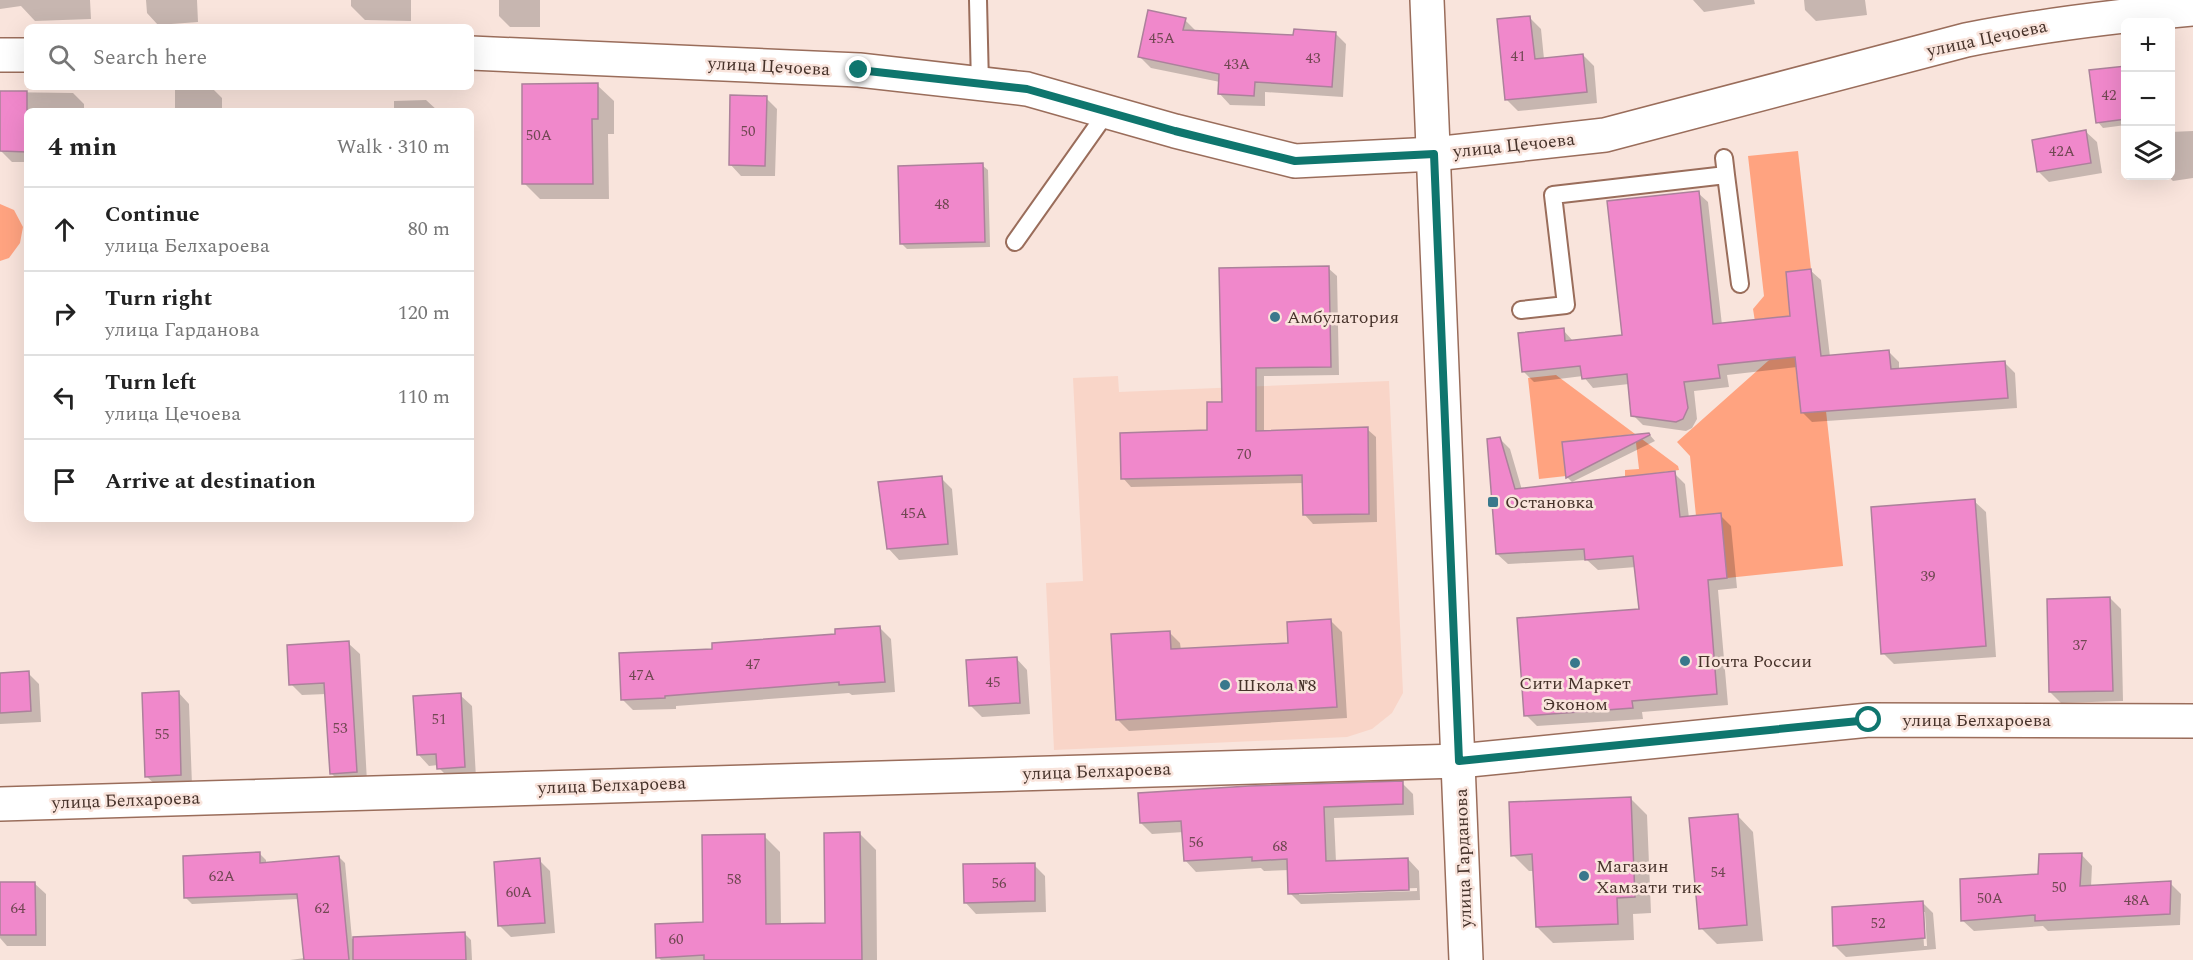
<!DOCTYPE html>
<html lang="en">
<head>
<meta charset="utf-8">
<style>
	body { margin:0; font-family:Spectral,serif; background:#f6f6f6; color:#222 }
	.controls { position:absolute; right:18px; top:18px; display:grid; overflow:hidden; border-radius:9px; box-shadow:0 6px 24px #0002 }
	.controls button { width:54px; height:54px; display:grid; place-items:center; padding:0; border:0; border-bottom:2px solid #e0e0e0; background:#fff; color:#222; font:30px sans-serif }
	.stop { position:absolute; width:18px; height:18px; margin:-14px; border:4px solid #0f766e; border-radius:50%; background:#fff }
	.stop.end { background:#0f766e; border-color:#fff; box-shadow:0 2px 6px #0008 }
	.list { margin:0; padding:0; list-style:none }
	h2 { display:flex; justify-content:space-between; align-items:center; height:78px; margin:0; padding:0 24px; font-size:26px }
	h2 small { font-size:20px; font-weight:400; color:#767676 }
	.list li { display:grid; grid-template-columns:39px 1fr auto; gap:18px; align-items:center; box-sizing:border-box; height:84px; padding:0 24px; border-top:2px solid #e0e0e0 }
	.list b { display:block; font-size:22px; white-space:nowrap }
	.list p { margin:0; font-size:20px; white-space:nowrap; color:#767676 }
	.list em { font-size:20px; font-style:normal; color:#767676 }
	.icon { flex:none; width:33px; height:33px; fill:none; stroke:currentColor; stroke-width:2; stroke-linecap:round; stroke-linejoin:round }
	.map { position:relative; flex:none; width:2193px; height:960px; overflow:hidden }
	.search { position:absolute; background:#fff; box-shadow:0 6px 24px #0002; left:24px; top:24px; width:450px; height:66px; display:flex; align-items:center; gap:15px; box-sizing:border-box; padding:0 21px; border-radius:9px; color:#767676; font-size:22px }
	.panel { position:absolute; background:#fff; box-shadow:0 6px 24px #0002; left:24px; top:108px; width:450px; height:414px; border-radius:9px }
	.map>svg:first-child { display:block }
	.built { fill:#f9d5c8 }
	.green { fill:#ffa380 }
	.shadow { fill:#0003; fill-rule:evenodd }
	.building { fill:#f088cb; stroke:#ac819b; stroke-width:1.5 }
	.lines { fill:none; stroke-linecap:round; stroke-linejoin:round }
	.lane-casing { stroke:#9a6d5b; stroke-width:20 }
	.street-casing { stroke:#9a6d5b; stroke-width:36 }
	.secondary-casing { stroke:#9a6d5b; stroke-width:36 }
	.lane { stroke:#fff; stroke-width:16 }
	.street { stroke:#fff; stroke-width:33 }
	.secondary { stroke:#fff; stroke-width:33 }
	.route { stroke:#0f766e; stroke-width:8 }
	.poi-dot { fill:#39788c; stroke:#f9e4dc; stroke-width:2 }
	.labels { text-anchor:middle; stroke-width:5; stroke-linejoin:round; paint-order:stroke }
	.number-label { font-size:15px; fill:#704852 }
	.street-label { font-size:18px; fill:#46322a; stroke:#f9e4dc }
	.poi-label { font-size:18px; fill:#46322a; stroke:#f9e4dc; text-anchor:start }
</style>
</head>
<body>
<div class="map">
<svg width="2193" height="960" viewBox="0 0 2193 960">
	<rect width="100%" height="100%" fill="#f9e4dc"/>
	<path class="built" d="M1118 376 1119 392 1389 381 1403 693 1392 713 1372 729 1347 737 1054 750 1046 583 1083 581 1073 378Z"/>
	<path class="green" d="M1798 151 1811 269 1786 272 1792 335 1756 328 1753 309 1764 296 1748 156Z
		M0 204 14 210 23 227 20 243 9 258 0 261Z
		M1794 351 1801 412 1826 411 1843 566 1727 578 1721 514 1696 516 1690 456 1677 442 1777 353Z
		M1556 375 1678 466 1679 470 1625 477V470L1639 469 1635 434 1562 442 1566 476 1539 479 1528 378Z"/>
	<path class="shadow" d="M0 0H90L91 19 35 21 21 6 0 9Z
		M146 0H197L198 22 158 25 147 13Z
		M351 0H411V21L365 20 351 6Z
		M499 0H540V27H510L499 16Z
		M1693 0H1754L1755 4 1704 12Z
		M1804 0H1865L1867 15 1816 21 1805 10Z
		M1530 18 1541 29 1544 59 1583 55 1594 66 1597 103 1518 111 1507 100Z
		M1185 20 1196 31 1295 37 1335 33 1346 44 1343 97 1265 92V106L1230 105 1219 93 1220 82 1151 68 1140 57Z
		M2126 67V125L2103 128 2098 122Z
		M597 85 614 101V134H608L609 199H540L524 183Z
		M175 87H211L222 98V111H175Z
		M0 92 73 93 84 104V111H27V162H12L1 151Z
		M766 98 777 109 775 176H741L730 164Z
		M426 100 438 111H394V101Z
		M2085 131 2097 142 2102 173 2049 182 2038 171Z
		M2193 131V178L2173 181 2168 176H2170V132Z
		M982 165 988 170 990 247 907 249 902 244Z
		M1698 193 1708 202 1722 325 1792 318 1811 271 1821 280 1830 357 1889 352 1899 362V370L2005 363 2015 373 2017 408 1812 422 1802 412 1797 367 1727 375 1729 387 1694 391 1697 419 1692 428 1686 431 1643 425 1633 415 1629 384 1593 388 1583 376 1534 382 1524 372 1563 330 1573 341 1623 336Z
		M1328 268 1337 276 1339 375 1264 376V432L1367 429 1376 437 1377 522 1313 524 1305 515 1304 483 1131 487 1123 478 1208 432 1224 403Z
		M1649 434 1655 441 1572 482 1567 477Z
		M1499 438 1510 449 1522 490 1674 473 1685 484 1689 518 1720 515 1731 526 1737 588 1718 590 1728 705 1642 712 1643 719 1537 726 1526 715 1640 610 1636 567 1598 570 1587 560 1508 564 1497 554Z
		M941 478 952 489 958 555 899 560 888 548Z
		M1974 501 1986 512 1996 657 1894 664 1883 653Z
		M2110 598 2121 609 2123 701 2061 703 2050 692Z
		M1331 621 1342 632 1347 718 1129 731 1118 720 1169 632 1180 643 1181 650 1290 644Z
		M880 628 891 639 895 692 852 695 849 693 676 706V709L633 710 622 699 714 651Z
		M348 643 360 654 367 782 342 784 331 773 326 694 302 695 291 684Z
		M1016 658 1027 670 1030 714 982 717 971 706Z
		M28 673 39 684 41 722 0 724V675Z
		M178 692 189 704 192 785 158 787 146 776Z
		M460 695 472 706 476 778 450 779 439 768 438 765 429 766 418 754Z
		M1402 783 1413 794 1414 815 1334 818 1336 862 1408 859 1419 871 1420 900 1301 904 1290 893 1289 870 1264 871 1261 868 1196 872 1185 860 1184 832 1152 834 1141 823ZM1417 888V891L1299 895V892Z
		M1631 799 1647 815 1651 913 1633 914 1634 940 1553 943 1537 927 1535 871H1529L1513 855Z
		M1737 815 1753 832 1763 941 1717 944 1701 928Z
		M860 834 876 850 877 960H661L658 957 705 923 764 836 780 852 781 925H827Z
		M260 854 266 860V864L339 857 345 863 352 939 465 934 471 940 472 960H290L305 958 299 899 192 904 186 898Z
		M2081 854 2092 866 2091 887 2170 883 2181 894 2180 925 2048 931 2043 926 1974 931 1962 920 2039 875Z
		M539 860 550 871 555 933 511 937 500 926Z
		M1034 865 1045 876 1046 912 976 914 965 902Z
		M0 883H34L46 894V946H7L0 938Z
		M1922 902 1933 913 1936 949 1846 957 1835 946ZM1922 912H1925L1927 946H1924Z"/>
	<path class="building" d="M1148 10 1186 18 1183 30 1293 35 1294 29 1336 32 1332 87 1255 82 1254 96 1218 94 1219 74 1138 57Z
		M1530 16 1535 59 1583 54 1587 92 1505 100 1497 19Z
		M2126 66V119L2096 123 2089 70Z
		M598 83V119H592L593 184H522V84Z
		M0 91H27V152L0 151Z
		M730 95 767 96 765 166 729 165Z
		M2086 130 2091 163 2037 172 2032 140Z
		M983 163 985 242 900 244 898 166Z
		M1699 191 1713 324 1790 316 1786 272 1811 269 1821 356 1889 350 1891 369 2005 361 2008 398 1801 413 1795 357 1718 365 1720 378 1684 382 1688 408 1683 419 1676 422 1631 416 1627 374 1582 379 1580 366 1522 372 1518 333 1564 328 1565 341 1622 335 1607 201Z
		M1329 266 1331 367 1256 368V431L1368 427 1369 514 1303 515 1302 475 1121 479 1120 433 1207 430V402H1222L1219 268Z
		M1649 433 1650 435 1566 478 1562 442Z
		M1500 437 1515 489 1675 471 1680 517 1721 513 1727 578 1708 580 1717 694 1632 701 1633 708 1524 716 1517 618 1639 609 1633 556 1585 560 1584 549 1496 554 1487 439Z
		M942 476 948 544 887 549 878 482Z
		M1975 499 1986 646 1881 654 1871 507Z
		M2110 597 2113 691 2049 692 2047 599Z
		M1331 619 1337 707 1116 720 1111 634 1170 631 1171 649 1288 643 1287 622Z
		M880 626 885 682 839 685V682L665 696V698L621 700 619 653 712 649V643L835 634V629Z
		M349 641 357 772 330 774 324 683 289 685 287 645Z
		M1017 657 1020 703 969 706 966 660Z
		M29 671 31 711 0 713V673Z
		M179 691 181 775 145 777 142 693Z
		M461 693 465 767 437 769 436 754 417 755 413 696Z
		M1403 781V804L1324 807 1326 861 1408 858 1409 890 1288 894 1287 859 1252 861V857L1184 861 1181 821 1140 823 1138 793 1249 786Z
		M1631 797 1635 897 1617 898 1618 924 1536 927 1532 854 1511 856 1509 802Z
		M1738 814 1747 925 1699 929 1689 818Z
		M860 832 862 960H704V955L656 958 655 924 703 922 702 835 765 834 766 924 825 923 824 833Z
		M260 852V863L339 856 349 960H304L297 894 184 898 183 856Z
		M2082 853 2080 886 2171 881 2170 914 2035 921V915L1961 921 1960 879 2038 874 2039 854Z
		M540 858 545 923 498 926 494 862Z
		M1035 863V901L964 903 963 864Z
		M0 882H35L36 935H0Z
		M1923 901 1925 938 1833 946 1832 907Z
		M465 932 466 960H353V937Z"/>
	<g class="lines">
		<defs>
			<path id="lane" d="M978 0 980 84
				M1724 158 1726 175
				M1015 242 1107 112
				M1521 310 1566 305 1553 195 1726 175 1740 284"/>
			<path id="street" d="M471 53 859 70 1027 89 1175 131 1295 161 1434 154 1605 135 1966 40C2041 25 2117 16 2193 9
				M0 55H27
				M0 804 1459 761 1869 720 2193 721"/>
			<path id="secondary" d="M1427 0 1466 960"/>
		</defs>
		<use href="#lane" class="lane-casing"/>
		<use href="#street" class="street-casing"/>
		<use href="#secondary" class="secondary-casing"/>
		<use href="#lane" class="lane"/>
		<use href="#street" class="street"/>
		<use href="#secondary" class="secondary"/>
	</g>
	<g class="lines">
		<path class="route" d="M859 70 1027 89 1175 131 1295 161 1434 154 1459 761 1869 720"/>
	</g>
	<g class="poi-dot">
		<circle cx="1275" cy="317" r="6"/>
		<rect x="1487" y="496" width="12" height="12" rx="3"/>
		<circle cx="1685" cy="661" r="6"/>
		<circle cx="1575" cy="663" r="6"/>
		<circle cx="1225" cy="685" r="6"/>
		<circle cx="1584" cy="876" r="6"/>
	</g>
	<g class="labels">
		<g class="number-label">
			<text x="1162" y="43">45А</text>
			<text x="1518" y="61">41</text>
			<text x="1313" y="63">43</text>
			<text x="1237" y="69">43А</text>
			<text x="2109" y="100">42</text>
			<text x="748" y="136">50</text>
			<text x="539" y="140">50А</text>
			<text x="2062" y="156">42А</text>
			<text x="942" y="209">48</text>
			<text x="1244" y="459">70</text>
			<text x="914" y="518">45А</text>
			<text x="1928" y="581">39</text>
			<text x="2080" y="650">37</text>
			<text x="753" y="669">47</text>
			<text x="642" y="680">47А</text>
			<text x="993" y="687">45</text>
			<text x="439" y="724">51</text>
			<text x="340" y="733">53</text>
			<text x="162" y="739">55</text>
			<text x="1196" y="847">56</text>
			<text x="1280" y="851">68</text>
			<text x="1718" y="877">54</text>
			<text x="222" y="881">62А</text>
			<text x="734" y="884">58</text>
			<text x="999" y="888">56</text>
			<text x="2059" y="892">50</text>
			<text x="519" y="897">60А</text>
			<text x="1990" y="903">50А</text>
			<text x="2137" y="905">48А</text>
			<text x="18" y="913">64</text>
			<text x="322" y="913">62</text>
			<text x="1878" y="928">52</text>
			<text x="676" y="944">60</text>
		</g>
		<g class="street-label">
			<text transform="translate(1987 38) rotate(-12)" y="6">улица Цечоева</text>
			<text transform="translate(769 66) rotate(3)" y="6">улица Цечоева</text>
			<text transform="translate(1514 145) rotate(-6)" y="6">улица Цечоева</text>
			<text x="1977" y="726">улица Белхароева</text>
			<text transform="translate(1097 771) rotate(-2)" y="6">улица Белхароева</text>
			<text transform="translate(612 785) rotate(-2)" y="6">улица Белхароева</text>
			<text transform="translate(126 800) rotate(-2)" y="6">улица Белхароева</text>
			<text transform="translate(1463 858) rotate(-92)" y="6">улица Гарданова</text>
		</g>
		<g class="poi-label">
			<text x="1287" y="323">Амбулатория</text>
			<text x="1505" y="508">Остановка</text>
			<text x="1697" y="667">Почта России</text>
			<text x="1575" y="689" text-anchor="middle">Сити Маркет<tspan x="1575" dy="21">Эконом</tspan></text>
			<text x="1237" y="691">Школа №8</text>
			<text x="1596" y="872">Магазин<tspan x="1596" dy="21">Хамзати тик</tspan></text>
		</g>
	</g>
</svg>
<div class="controls">
<button>+</button>
<button>−</button>
<button><svg class="icon" aria-label="layers" viewBox="0 0 24 24"><path d="M12 4l9 5-9 5-9-5zM3 14l9 5 9-5"/></svg></button>
</div>
<div class="stop" style="left:1869px;top:720px"></div>
<div class="stop end" style="left:859px;top:70px"></div>
<div class="search"><svg class="icon" aria-label="search" viewBox="0 0 24 24"><circle cx="10" cy="10" r="6"/><path d="M15 15l6 6"/></svg>Search here</div>
<section class="panel">
<h2>4 min<small>Walk · 310 m</small></h2>
<ul class="list">
<li><svg class="icon" aria-label="ahead" viewBox="0 0 24 24"><path d="M12 20V5M6 11l6-6 6 6"/></svg><div><b>Continue</b><p>улица Белхароева</p></div><em>80 m</em></li>
<li><svg class="icon" aria-label="right" viewBox="0 0 24 24"><path d="M7 20v-9h11M14 6l5 5-5 5"/></svg><div><b>Turn right</b><p>улица Гарданова</p></div><em>120 m</em></li>
<li><svg class="icon" aria-label="left" viewBox="0 0 24 24"><path d="M17 20v-9H6M10 6l-5 5 5 5"/></svg><div><b>Turn left</b><p>улица Цечоева</p></div><em>110 m</em></li>
<li><svg class="icon" aria-label="arrive" viewBox="0 0 24 24"><path d="M6 21V4h12l-3 4 3 4H6"/></svg><div><b>Arrive at destination</b></div></li>
</ul>
</section>
</div>
</body>
</html>
